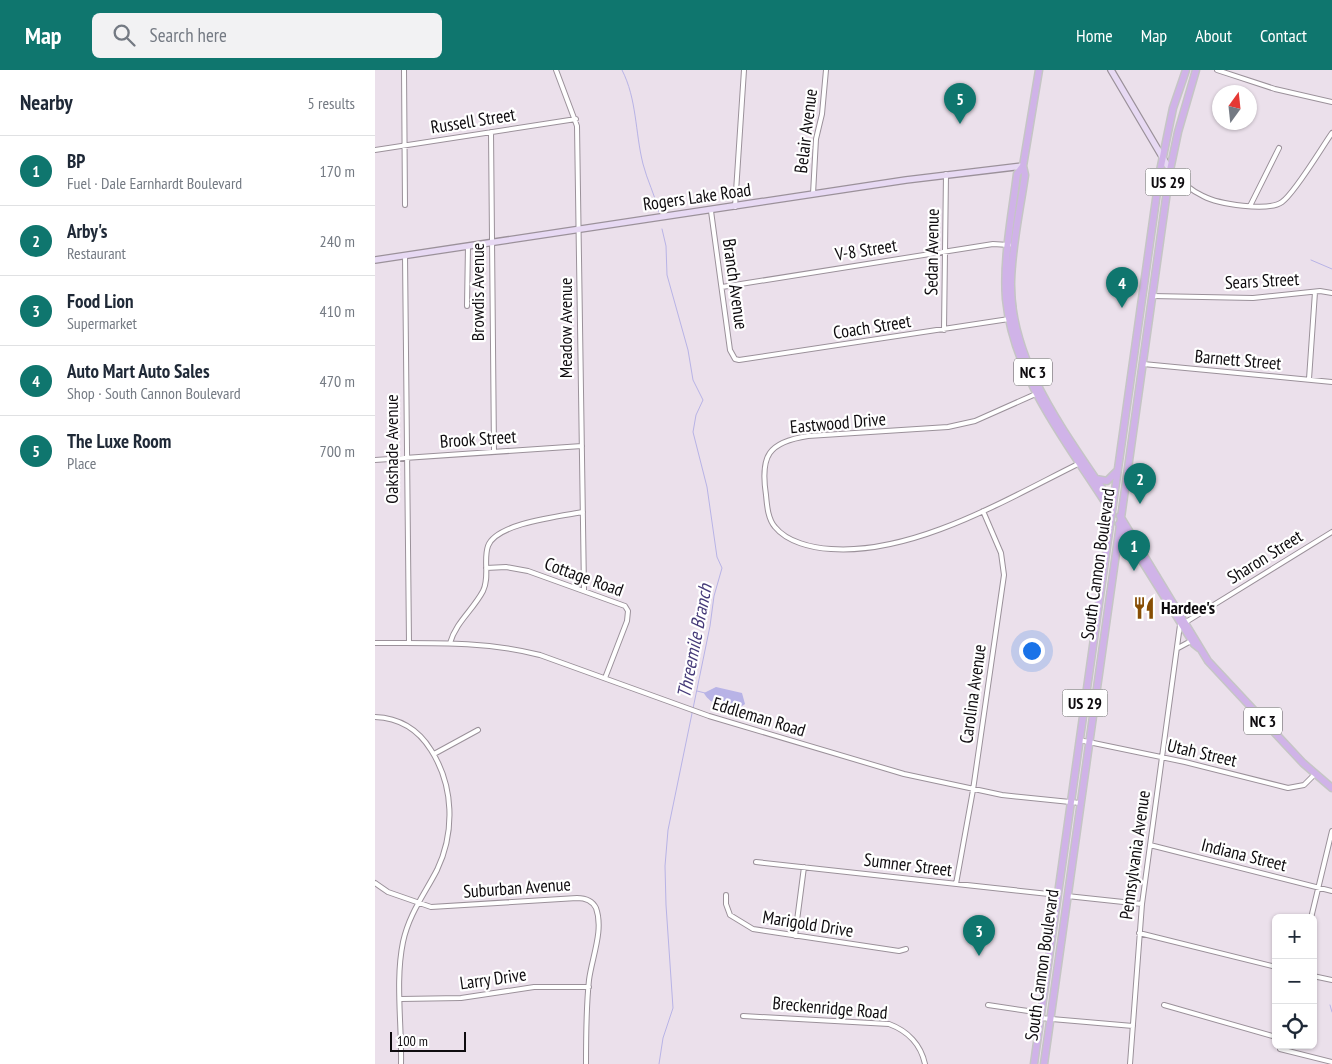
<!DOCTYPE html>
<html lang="en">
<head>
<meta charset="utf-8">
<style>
	body { margin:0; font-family:"PT Sans Narrow",sans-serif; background:#f2f2f3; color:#1f2937 }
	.controls { position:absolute; right:15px; bottom:15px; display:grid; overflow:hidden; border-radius:8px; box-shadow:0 1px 4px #0004 }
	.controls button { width:45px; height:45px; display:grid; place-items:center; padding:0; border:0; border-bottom:1px solid #e0e1e3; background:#fff; color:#1f2937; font:25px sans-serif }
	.compass { position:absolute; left:837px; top:15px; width:45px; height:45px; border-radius:50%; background:#fff; box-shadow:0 1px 4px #0004; rotate:15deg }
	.scale { position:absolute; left:15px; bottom:12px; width:76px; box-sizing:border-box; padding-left:5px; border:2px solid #0f0c0f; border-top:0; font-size:14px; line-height:18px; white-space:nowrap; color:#0f0c0f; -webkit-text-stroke:4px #fff; paint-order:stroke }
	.you { position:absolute; left:656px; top:580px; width:18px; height:18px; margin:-12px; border:4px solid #fff; border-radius:50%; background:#1a73e8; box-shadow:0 0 0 8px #1a73e833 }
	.badge { display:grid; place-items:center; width:32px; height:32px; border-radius:50%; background:#0f766e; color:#fff; font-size:16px; font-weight:700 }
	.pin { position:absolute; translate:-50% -41px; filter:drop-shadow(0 1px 2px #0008) }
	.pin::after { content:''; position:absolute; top:26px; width:18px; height:15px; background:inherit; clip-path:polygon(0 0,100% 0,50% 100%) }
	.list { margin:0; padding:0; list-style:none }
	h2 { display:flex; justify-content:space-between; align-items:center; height:65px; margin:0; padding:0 20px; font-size:21px }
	h2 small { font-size:16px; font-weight:400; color:#747a83 }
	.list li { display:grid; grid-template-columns:32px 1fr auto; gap:15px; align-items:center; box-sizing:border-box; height:70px; padding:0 20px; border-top:1px solid #e0e1e3 }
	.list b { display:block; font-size:19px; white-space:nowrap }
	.list p { margin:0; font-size:16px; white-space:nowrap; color:#747a83 }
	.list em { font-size:16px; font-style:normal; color:#747a83 }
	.icon { flex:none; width:28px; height:28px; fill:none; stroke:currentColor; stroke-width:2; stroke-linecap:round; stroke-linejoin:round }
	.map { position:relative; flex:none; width:957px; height:994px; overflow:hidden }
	header { display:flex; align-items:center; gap:30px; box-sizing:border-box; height:70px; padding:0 25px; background:#0f766e; color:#fff }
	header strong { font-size:24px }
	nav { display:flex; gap:28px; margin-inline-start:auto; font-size:18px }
	.search { width:350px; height:45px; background:#f2f2f3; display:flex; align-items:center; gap:12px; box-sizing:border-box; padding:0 18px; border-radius:8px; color:#747a83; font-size:19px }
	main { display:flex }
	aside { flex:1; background:#fff }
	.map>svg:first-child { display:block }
	.water { fill:#b8b3e6 }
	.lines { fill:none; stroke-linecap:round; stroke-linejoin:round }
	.stream { stroke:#b8b3e6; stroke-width:1 }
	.street-casing { stroke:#9b919a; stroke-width:6 }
	.secondary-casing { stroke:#9b919a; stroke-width:8 }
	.primary-casing { stroke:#c5c5c5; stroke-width:9 }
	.street { stroke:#fff; stroke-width:4 }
	.secondary { stroke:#e7d9f3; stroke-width:5.5 }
	.primary { stroke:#d0b3e8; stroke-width:6 }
	.labels { text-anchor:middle; stroke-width:4.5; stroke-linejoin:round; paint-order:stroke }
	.shield { fill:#fff; stroke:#575557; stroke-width:1 }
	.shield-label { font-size:16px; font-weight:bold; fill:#0f0c0f }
	.street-label { font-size:18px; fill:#0f0c0f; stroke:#fff }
	.poi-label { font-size:18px; font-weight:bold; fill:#0f0c0f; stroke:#fff; text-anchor:start }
	.water-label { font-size:19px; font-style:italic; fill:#463b79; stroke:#fff }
</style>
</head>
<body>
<header>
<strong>Map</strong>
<div class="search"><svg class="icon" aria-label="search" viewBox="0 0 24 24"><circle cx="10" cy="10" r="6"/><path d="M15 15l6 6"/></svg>Search here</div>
<nav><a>Home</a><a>Map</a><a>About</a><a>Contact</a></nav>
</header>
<main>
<aside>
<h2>Nearby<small>5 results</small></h2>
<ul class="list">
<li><span class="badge">1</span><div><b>BP</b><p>Fuel · Dale Earnhardt Boulevard</p></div><em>170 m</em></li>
<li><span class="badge">2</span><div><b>Arby's</b><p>Restaurant</p></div><em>240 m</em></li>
<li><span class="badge">3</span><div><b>Food Lion</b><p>Supermarket</p></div><em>410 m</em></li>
<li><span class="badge">4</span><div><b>Auto Mart Auto Sales</b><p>Shop · South Cannon Boulevard</p></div><em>470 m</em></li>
<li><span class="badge">5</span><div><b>The Luxe Room</b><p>Place</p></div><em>700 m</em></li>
</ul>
</aside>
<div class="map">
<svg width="957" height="994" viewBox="0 0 957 994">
	<rect width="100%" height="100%" fill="#ebe0eb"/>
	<path class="water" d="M341 617 367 623 370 634C360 643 334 635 329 623Z"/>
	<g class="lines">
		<path class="stream" d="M247 0C262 29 260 62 268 94 272 110 280 125 284 142
			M936 190 957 199
			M322 621 330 623
			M955 935 957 942
			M284 994 288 968 298 938 291 835 290 796 293 760 335 556 339 526 347 498 342 487 332 417 318 362 321 345 328 330 318 310 313 280 292 205 291 176 287 159"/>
		<defs>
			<path id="street" d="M29 0 30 135
				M181 0 202 56 209 520
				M842 0 900 19 957 32
				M116 62 119 382
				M0 80 201 49
				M795 100C804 110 815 120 828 126 843 134 893 142 907 132 920 123 947 77 957 63
				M438 124 441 69 447 44 451 0
				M875 136 904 78
				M360 137 369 0
				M336 141 355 280 360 289 364 290 634 249
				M30 185 34 573
				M347 217 618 174 634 175
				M777 226 878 228 945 221 957 223
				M92 236 93 176
				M569 260 571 104
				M768 294 957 312
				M934 309 940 222
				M663 323 600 351 573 357 433 366C393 372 385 386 391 425 392 436 393 449 400 457 412 472 437 478 456 479 539 485 632 429 705 393
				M0 390 207 376
				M111 498 131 497 153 501 250 536 253 541 252 551 230 608
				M811 552 957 462
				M0 573C56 573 111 571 165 585L334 646 529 704 627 725 705 733
				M75 573C81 552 98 540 108 521 115 507 108 490 113 476 121 453 187 446 208 442
				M803 578 816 571
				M0 647C25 648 43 659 56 680 79 716 80 762 62 800 49 825 34 844 28 872 20 911 27 955 26 994
				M704 670 810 692 913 718 929 715 940 704
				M59 684 103 660
				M775 775 957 821
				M381 792 683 825
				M0 813 13 822 56 837 202 828C210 828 217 830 221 838 229 860 217 887 214 910 211 938 211 966 211 994
				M581 814 598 720 629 505 626 483 608 441
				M351 825V834L355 845 378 859 524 881 531 879
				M692 826 767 834
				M936 848 957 761
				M764 863 901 897
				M420 866 429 797
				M938 906 957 910
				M26 929 86 928 159 917H214
				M613 935 660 942 665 948 758 956
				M789 935 901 967
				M368 946 514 954C533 961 546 975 550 994
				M906 975 905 979 957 992
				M755 994 767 834 805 555"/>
			<path id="secondary" d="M736 0 795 100
				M0 190 531 110 648 96"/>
			<path id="primary" d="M664 0 648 96 650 105C645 140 637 175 636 211 634 295 695 368 738 435
				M648 96 642 104C637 145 628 188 631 229 639 310 696 377 737 443
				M721 409 732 411 742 401
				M745 446 833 591 928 693 957 718
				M744 454 819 574 824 578
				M659 994 785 101 798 38 811 0
				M669 994 795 100 803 62 821 0"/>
		</defs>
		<use href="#street" class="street-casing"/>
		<use href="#secondary" class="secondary-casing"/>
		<use href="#primary" class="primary-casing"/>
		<use href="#street" class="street"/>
		<use href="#secondary" class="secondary"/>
		<use href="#primary" class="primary"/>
	</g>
	<defs>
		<symbol id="restaurant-bare" viewBox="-9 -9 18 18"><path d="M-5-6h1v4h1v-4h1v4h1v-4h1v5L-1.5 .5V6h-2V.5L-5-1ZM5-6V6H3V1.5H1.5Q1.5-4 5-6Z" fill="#874d04" stroke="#fff" stroke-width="2.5" paint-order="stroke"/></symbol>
	</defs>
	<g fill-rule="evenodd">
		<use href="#restaurant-bare" x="753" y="522" width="32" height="32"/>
	</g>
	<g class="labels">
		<g class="shield">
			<rect x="770.5" y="98.5" width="45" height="27" rx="4"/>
			<rect x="639" y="288.5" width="38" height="27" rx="4"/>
			<rect x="687.5" y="619.5" width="45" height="27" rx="4"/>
			<rect x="869" y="637.5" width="38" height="27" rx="4"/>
		</g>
		<g class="shield-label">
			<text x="793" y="118">US 29</text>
			<text x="658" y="308">NC 3</text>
			<text x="710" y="639">US 29</text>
			<text x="888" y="657">NC 3</text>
		</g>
		<g class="street-label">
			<text transform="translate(98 51) rotate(-9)" y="6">Russell Street</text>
			<text transform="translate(431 61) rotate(-83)" y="6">Belair Avenue</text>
			<text transform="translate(322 127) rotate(-8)" y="6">Rogers Lake Road</text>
			<text transform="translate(491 180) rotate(-9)" y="6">V-8 Street</text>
			<text transform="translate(557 182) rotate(-89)" y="6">Sedan Avenue</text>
			<text transform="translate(887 211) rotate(-3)" y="6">Sears Street</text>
			<text transform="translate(360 214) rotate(82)" y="6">Branch Avenue</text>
			<text transform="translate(103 222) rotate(-90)" y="6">Browdis Avenue</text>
			<text transform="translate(497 257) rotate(-9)" y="6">Coach Street</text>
			<text transform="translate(191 258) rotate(-90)" y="6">Meadow Avenue</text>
			<text transform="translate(863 290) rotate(5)" y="6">Barnett Street</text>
			<text transform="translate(463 353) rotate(-5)" y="6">Eastwood Drive</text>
			<text transform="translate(103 369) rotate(-4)" y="6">Brook Street</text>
			<text transform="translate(17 379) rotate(-90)" y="6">Oakshade Avenue</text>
			<text transform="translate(890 487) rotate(-32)" y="6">Sharon Street</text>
			<text transform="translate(723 494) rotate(-82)" y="6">South Cannon Boulevard</text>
			<text transform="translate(209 507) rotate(20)" y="6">Cottage Road</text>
			<text transform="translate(598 624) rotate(-82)" y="6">Carolina Avenue</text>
			<text transform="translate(384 647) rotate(17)" y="6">Eddleman Road</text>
			<text transform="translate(827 683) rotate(13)" y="6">Utah Street</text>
			<text transform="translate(760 785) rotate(-82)" y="6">Pennsylvania Avenue</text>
			<text transform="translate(869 785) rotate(14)" y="6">Indiana Street</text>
			<text transform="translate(533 795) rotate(7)" y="6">Sumner Street</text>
			<text transform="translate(142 818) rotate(-4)" y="6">Suburban Avenue</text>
			<text transform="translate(433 854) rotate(9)" y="6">Marigold Drive</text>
			<text transform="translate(667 895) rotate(-82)" y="6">South Cannon Boulevard</text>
			<text transform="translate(118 909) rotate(-8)" y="6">Larry Drive</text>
			<text transform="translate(455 938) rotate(5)" y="6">Breckenridge Road</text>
		</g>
		<g class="poi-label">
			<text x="786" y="544">Hardee's</text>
		</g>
		<g class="water-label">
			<text transform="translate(319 571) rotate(-79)" y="7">Threemile Branch</text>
		</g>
	</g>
</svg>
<div class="controls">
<button>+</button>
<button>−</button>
<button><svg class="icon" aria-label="locate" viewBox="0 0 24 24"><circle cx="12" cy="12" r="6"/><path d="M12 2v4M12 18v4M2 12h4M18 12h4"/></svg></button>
</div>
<svg class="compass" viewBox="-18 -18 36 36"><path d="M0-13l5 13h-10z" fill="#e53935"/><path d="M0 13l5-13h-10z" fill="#747a83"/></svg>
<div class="scale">100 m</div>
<div class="you"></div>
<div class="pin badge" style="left:759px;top:501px">1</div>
<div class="pin badge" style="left:765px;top:434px">2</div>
<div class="pin badge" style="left:604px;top:886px">3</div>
<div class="pin badge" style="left:747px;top:238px">4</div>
<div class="pin badge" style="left:585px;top:54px">5</div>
</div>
</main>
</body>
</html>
